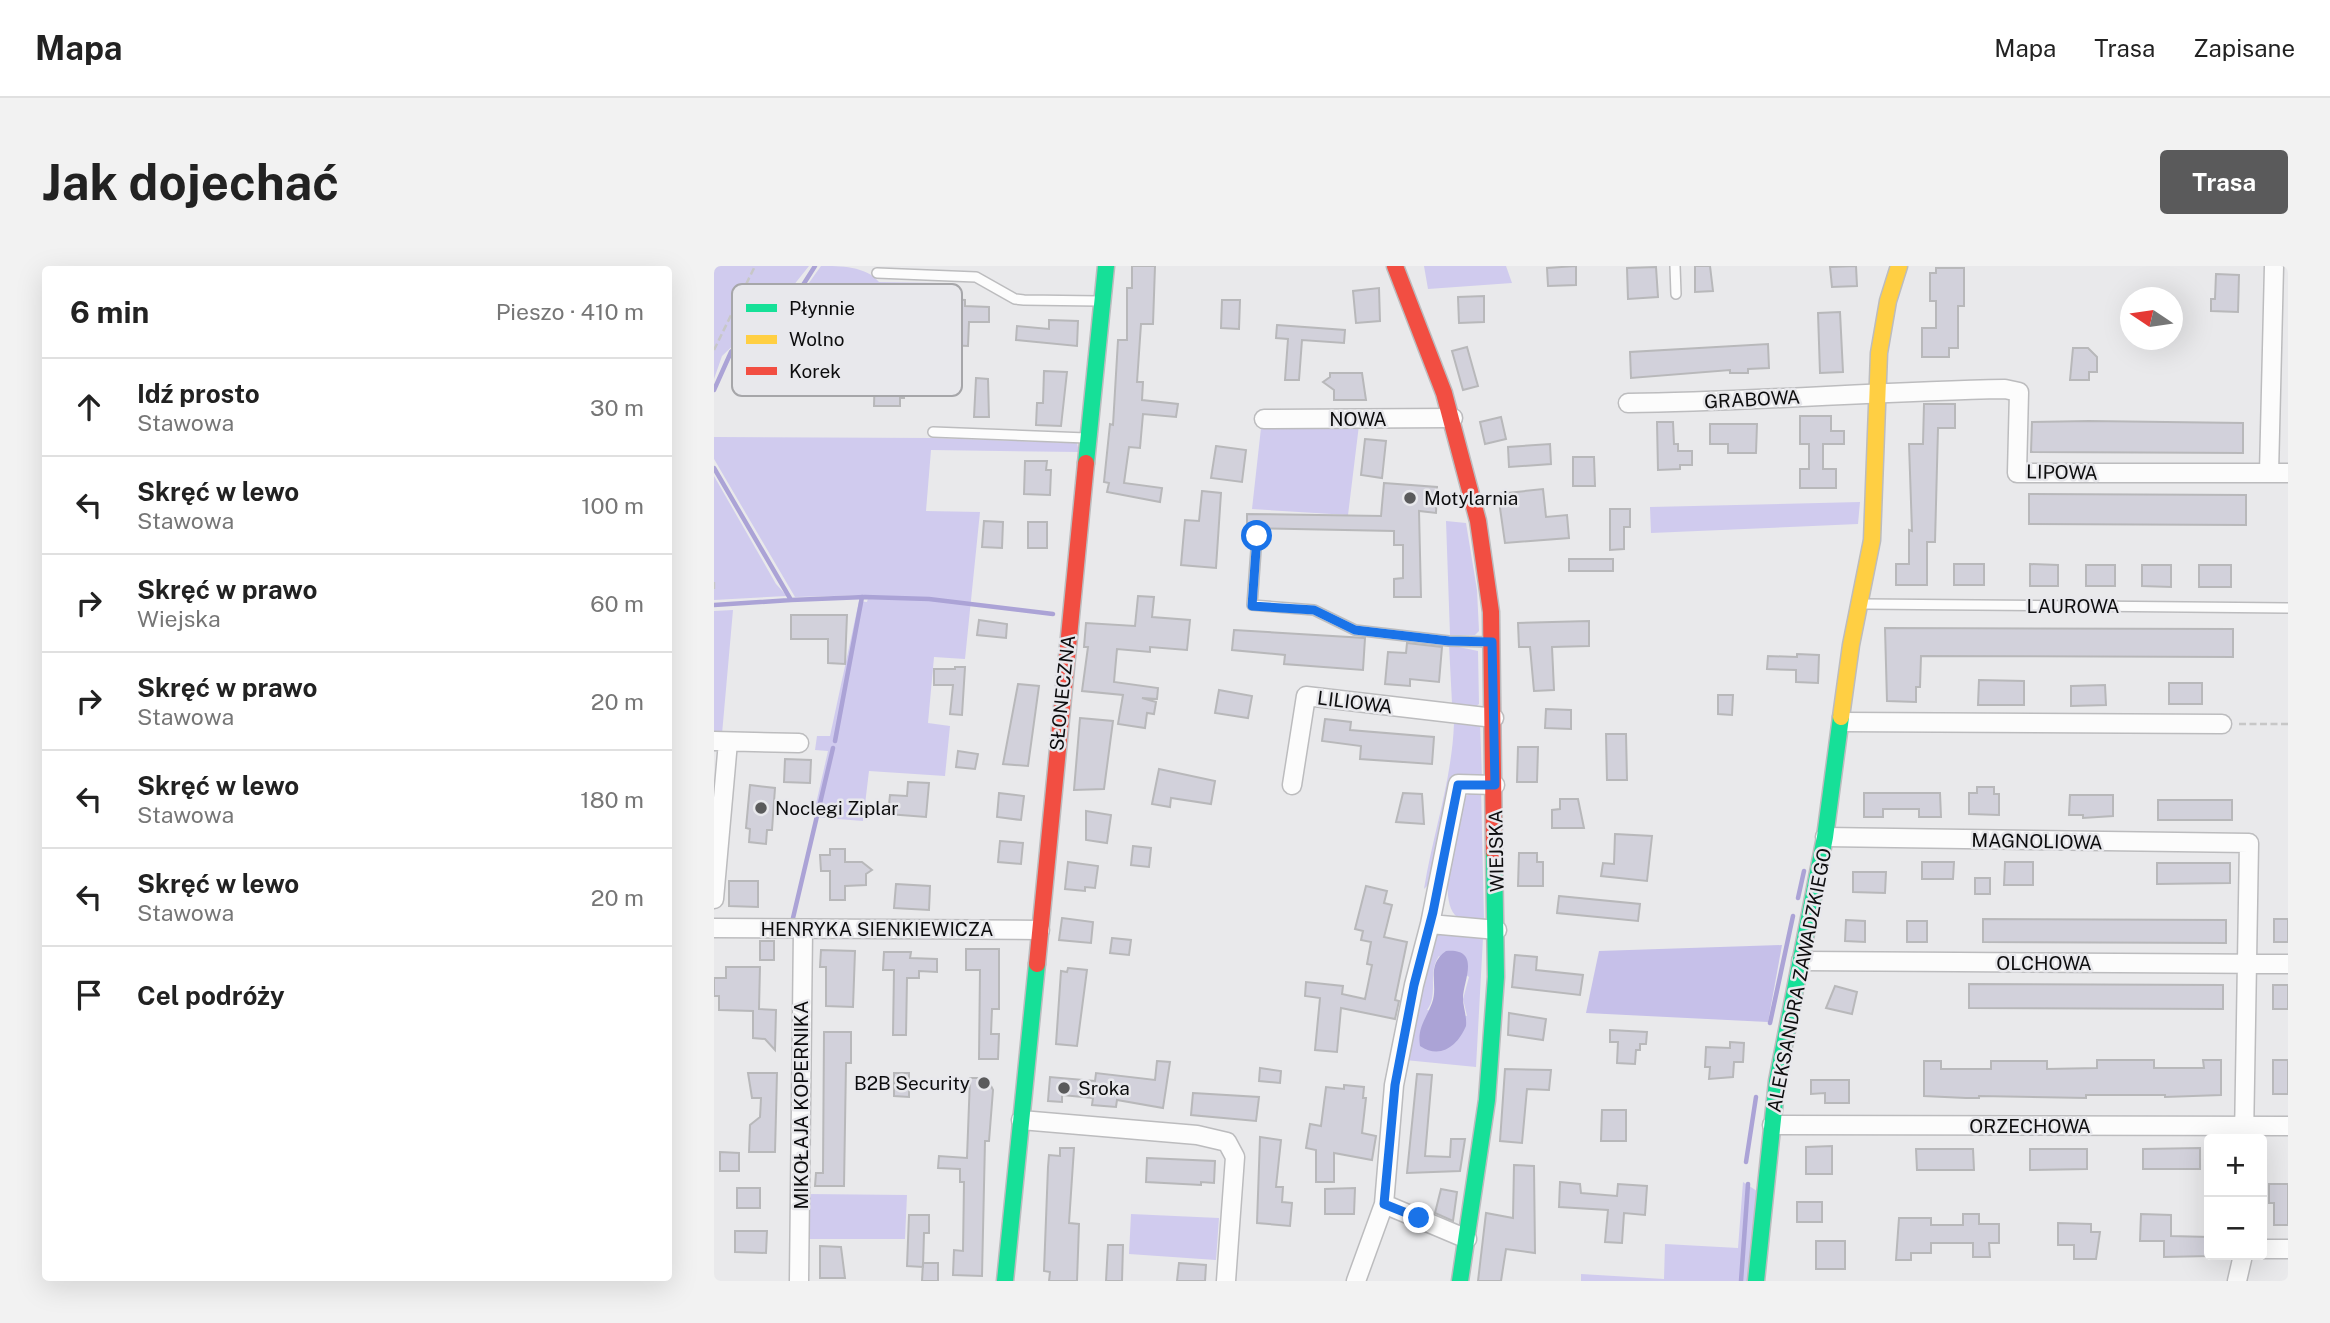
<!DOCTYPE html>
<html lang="pl">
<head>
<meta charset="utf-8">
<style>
	body { margin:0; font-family:"Public Sans",sans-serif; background:#f2f2f2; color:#222 }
	.controls { position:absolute; right:21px; bottom:21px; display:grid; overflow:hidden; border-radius:7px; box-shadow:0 7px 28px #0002 }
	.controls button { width:63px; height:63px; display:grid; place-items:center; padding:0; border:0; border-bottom:2px solid #e0e0e0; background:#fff; color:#222; font:35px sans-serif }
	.compass { position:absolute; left:1406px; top:21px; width:63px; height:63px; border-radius:50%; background:#fff; box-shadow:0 7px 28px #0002; rotate:283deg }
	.stop { position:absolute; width:21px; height:21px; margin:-16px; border:5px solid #1a73e8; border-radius:50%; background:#fff }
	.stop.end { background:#1a73e8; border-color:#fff; box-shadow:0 2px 7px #0008 }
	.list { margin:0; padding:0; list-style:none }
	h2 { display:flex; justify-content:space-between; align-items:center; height:91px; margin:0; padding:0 28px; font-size:30px }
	h2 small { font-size:23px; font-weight:400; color:#767676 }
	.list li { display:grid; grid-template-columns:46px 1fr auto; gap:21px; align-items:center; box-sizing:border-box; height:98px; padding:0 28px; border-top:2px solid #e0e0e0 }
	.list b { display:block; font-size:26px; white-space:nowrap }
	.list p { margin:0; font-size:23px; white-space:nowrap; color:#767676 }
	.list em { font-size:23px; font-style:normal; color:#767676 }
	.icon { flex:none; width:38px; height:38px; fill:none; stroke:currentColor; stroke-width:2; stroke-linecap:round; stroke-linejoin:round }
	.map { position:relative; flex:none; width:1574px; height:1015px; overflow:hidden; border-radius:7px }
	header { display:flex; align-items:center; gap:42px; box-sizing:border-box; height:98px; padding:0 35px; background:#fff; border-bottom:2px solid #e0e0e0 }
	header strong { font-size:33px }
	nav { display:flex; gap:38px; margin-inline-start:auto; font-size:24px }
	.intro { display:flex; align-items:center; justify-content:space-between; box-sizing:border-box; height:168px; padding:0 42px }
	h1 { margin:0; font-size:49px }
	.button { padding:18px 32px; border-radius:7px; background:#5a5a5b; color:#fff; font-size:24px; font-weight:700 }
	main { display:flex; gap:42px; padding:0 42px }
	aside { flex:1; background:#fff; border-radius:7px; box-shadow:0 7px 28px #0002 }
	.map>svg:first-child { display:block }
	.green { fill:#d0cbee; fill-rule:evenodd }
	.forest { fill:#c6c0e9 }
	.water { fill:#aba3d6 }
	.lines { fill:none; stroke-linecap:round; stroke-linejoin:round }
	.stream { stroke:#aba3d6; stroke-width:4.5 }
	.building { fill:#d2d1db; stroke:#b8b8ba; stroke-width:2 }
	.lane-casing { stroke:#bcbcbe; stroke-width:12 }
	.street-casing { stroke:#bcbcbe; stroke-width:21 }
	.fast-casing { stroke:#bcbcbe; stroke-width:19 }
	.slow-casing { stroke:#bcbcbe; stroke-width:19 }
	.jam-casing { stroke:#bcbcbe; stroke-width:19 }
	.path { stroke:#c7c7c7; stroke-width:2.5; stroke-dasharray:7 3.5; stroke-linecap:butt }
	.lane { stroke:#fcfcfc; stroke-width:9 }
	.street { stroke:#fcfcfc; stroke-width:18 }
	.fast { stroke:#16e098; stroke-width:16 }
	.slow { stroke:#ffcf43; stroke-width:16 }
	.jam { stroke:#f24e42; stroke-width:16 }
	.route { stroke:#1a73e8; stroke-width:9 }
	.poi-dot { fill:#5a5a5b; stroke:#e8e8ec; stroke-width:2.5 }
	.labels { text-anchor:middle; stroke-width:5; stroke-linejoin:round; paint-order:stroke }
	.street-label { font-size:19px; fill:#0d0d0e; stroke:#e8e8ec }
	.poi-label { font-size:19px; fill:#0d0d0e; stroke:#e8e8ec; text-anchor:start }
	.key { fill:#e8e8ec; stroke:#a6a6a9; stroke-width:2 }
	.key-label { font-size:19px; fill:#0d0d0e }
</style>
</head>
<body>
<header>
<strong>Mapa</strong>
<nav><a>Mapa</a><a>Trasa</a><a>Zapisane</a></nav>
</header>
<div class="intro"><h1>Jak dojechać</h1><a class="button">Trasa</a></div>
<main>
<aside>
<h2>6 min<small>Pieszo · 410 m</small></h2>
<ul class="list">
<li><svg class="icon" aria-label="ahead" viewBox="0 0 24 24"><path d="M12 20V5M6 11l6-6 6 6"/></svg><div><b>Idź prosto</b><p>Stawowa</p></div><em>30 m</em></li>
<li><svg class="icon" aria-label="left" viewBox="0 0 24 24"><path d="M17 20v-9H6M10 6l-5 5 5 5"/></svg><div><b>Skręć w lewo</b><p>Stawowa</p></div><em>100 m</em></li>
<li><svg class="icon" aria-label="right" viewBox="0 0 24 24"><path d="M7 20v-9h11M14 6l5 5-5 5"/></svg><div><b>Skręć w prawo</b><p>Wiejska</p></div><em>60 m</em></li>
<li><svg class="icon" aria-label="right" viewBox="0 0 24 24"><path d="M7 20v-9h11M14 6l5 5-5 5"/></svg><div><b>Skręć w prawo</b><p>Stawowa</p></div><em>20 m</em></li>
<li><svg class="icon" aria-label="left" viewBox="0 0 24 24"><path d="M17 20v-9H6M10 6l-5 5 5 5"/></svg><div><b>Skręć w lewo</b><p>Stawowa</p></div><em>180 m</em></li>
<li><svg class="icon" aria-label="left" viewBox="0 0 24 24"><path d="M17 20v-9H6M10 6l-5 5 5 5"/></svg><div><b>Skręć w lewo</b><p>Stawowa</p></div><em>20 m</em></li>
<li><svg class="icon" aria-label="arrive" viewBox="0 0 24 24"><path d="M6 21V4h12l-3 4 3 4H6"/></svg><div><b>Cel podróży</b></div></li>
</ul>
</aside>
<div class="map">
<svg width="1574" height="1015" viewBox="0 0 1574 1015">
	<rect width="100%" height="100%" fill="#e9e9eb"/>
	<path class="green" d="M0 0H95L71 30 8 90 0 113Z
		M107 0C126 0 152 0 165 16L224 17 226 94 16 92 87 28Z
		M710 0H792L798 17 714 23Z
		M645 159 634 249 538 243 547 162Z
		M0 171 218 172 363 177 365 186 217 184 212 245 266 246 251 393 220 391 214 457 236 460 231 510 155 505 149 555 99 551 114 485 101 484 103 470H116L145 335 153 336 155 329 81 331 0 193Z
		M0 210 62 318 73 330 0 334Z
		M1146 236 1144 258 937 267 936 241Z
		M732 255 752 257 763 324 765 365 761 369H736Z
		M19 344 8 468H0V345Z
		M735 379 764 385 765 438 760 442 738 437Z
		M602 440 766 457 768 513 742 512 718 615 710 623C719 567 738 514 740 457Z
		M767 522 770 655C761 655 750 656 743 651 721 634 744 556 748 532Z
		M726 666 769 672 762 801 691 794 697 755 721 670ZM725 690 755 711 749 733 753 750 713 744C725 728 713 707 725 690Z
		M1029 916 1043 925 1035 1015H867V1008L950 1013 951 978 1024 982Z
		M94 928 193 929 191 973H93Z
		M417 948 505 952 502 994 415 988Z"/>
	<path class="forest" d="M1068 679 1054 756 872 747 885 685Z"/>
	<path class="water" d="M732 685C768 682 749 715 749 732 749 741 753 750 752 760 744 779 727 794 706 780 703 762 712 753 718 737 725 718 711 700 732 685Z"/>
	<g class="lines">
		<path class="stream" d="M0 124 17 86 89 19 101 0
			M0 202 77 334 0 339
			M77 334 151 331 215 333 339 348
			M121 475 148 331
			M1084 632 1090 605
			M79 652 119 482
			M1056 757 1079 650
			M1032 896 1042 831
			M1027 1015 1034 918"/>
	</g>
	<path class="building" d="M418 0H441L439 58H427L423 116H429L428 134 464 138 462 151 429 148 426 182 415 181 410 217 448 222 446 236 393 226 395 217 390 216 396 158 399 159 404 74H413V22H418Z
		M862 0V19L834 20 833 2Z
		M981 0H996L999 25 981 26Z
		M1142 0 1143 20 1118 21 1116 1Z
		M942 1 944 31 914 33 913 2Z
		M1222 2H1250V40H1244V82H1235V91H1208V62H1222V35H1216V7H1222Z
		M1502 8 1525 9 1524 46 1497 45V33H1501Z
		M665 22 666 55 642 57 639 25Z
		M770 30V56L745 57 744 31Z
		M233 33 251 34V40L275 41V56H255L254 80 232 79Z
		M508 34H526L525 63 507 62Z
		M1126 46 1129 106 1106 107 1104 47Z
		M335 54 364 55 363 80 302 74 303 60 335 63Z
		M563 59 631 64 630 77 588 74 585 114H571L574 73 562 72Z
		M1054 78 1055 102 1034 103V107H1016V104L917 112 916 86Z
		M753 81 764 120 749 124 738 85Z
		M1359 82H1374L1383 91V106H1375V114H1356Z
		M161 104H190V132H186V140H160Z
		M330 105 353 106 347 160 322 159 323 137H329Z
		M616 107H648L652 134H620V124L609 116 616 111Z
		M262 112 274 113 275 151H260Z
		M1210 138H1241V162H1224L1221 276H1213V319H1182V298H1195V264L1198 265 1195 178H1209Z
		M1086 150H1117V165H1130V178H1109V203H1122V222H1086V203H1095V178H1086Z
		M787 151 792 173 771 178 766 156Z
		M1375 155 1529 157V187L1317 186 1318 156Z
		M943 156H959L960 178H964V185H978V199H966V203L944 204Z
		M996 158H1043L1042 187H1014V178H996Z
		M651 173 672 175 668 212 647 209Z
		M836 178 837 198 795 201 794 181Z
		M502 180 532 184 528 216 497 212Z
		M859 191H880L881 220H859Z
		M311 195H333L332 204H337L336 229 310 228Z
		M670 217 723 221 722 247 705 245 707 331H680V313L689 312V279H680V265L533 262V248L667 250Z
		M829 223 832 251 853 249 855 272 791 277 784 228Z
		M488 225 507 227 502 302 467 299 471 254 485 255Z
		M1315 228 1532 229V259L1315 258Z
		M896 243H916V261H910V283L896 284Z
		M270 255 289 256 288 282 268 281Z
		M314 256H333V282H314Z
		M855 293H899V305H855Z
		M1240 298H1270V319H1240Z
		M1316 298 1344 299V320H1316Z
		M1372 299H1401V320H1372Z
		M1428 299H1457V321L1428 320Z
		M1485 299H1517V321H1485Z
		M424 330 440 331 438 351 476 354 473 384 436 381V386L403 383 400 416 444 422 443 433 428 432 442 436 440 448 433 447 431 462 404 458 409 429 368 425 374 381H370L372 357 421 360Z
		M77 349H133L131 398 114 397V373H77Z
		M265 354 293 358 292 372 263 369Z
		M875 355V380L838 381 840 424 820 425 816 381H805L804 357Z
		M1171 362 1519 363V391L1207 390 1206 421H1202V436L1173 435Z
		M520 364 651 372 649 404 570 398 571 389 518 384Z
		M693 377 728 381 725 416 696 413V420L671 418 674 386 692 387Z
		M1083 388 1105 389 1104 417 1082 416V404L1053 403 1054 390 1083 391Z
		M241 401H251L248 449 236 448 239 419H220V403H241Z
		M1265 414 1310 415V439H1264Z
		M1455 417H1488V438H1455Z
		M304 418 325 420 314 500 289 498Z
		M1391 419 1392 439 1357 440V420Z
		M505 424 538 430 534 452 501 447Z
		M1004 429H1019L1018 449 1004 448Z
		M832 443 857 444V463L831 462Z
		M366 452 399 455 390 523 360 524Z
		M611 453 637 456 636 464 720 471 718 498 646 493 647 480 608 475Z
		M892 468H912L913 514H893Z
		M804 481H824L823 516H803Z
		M244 485 264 488 261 503 242 501Z
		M71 493 97 494 96 517 70 516Z
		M445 503 501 515 497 538 457 532 456 541 438 538Z
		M194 516 215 517 212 551 174 548 176 529 193 530Z
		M36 519 61 522 58 564H53L52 578 35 576 36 563 32 562Z
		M1263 521H1280V528H1285V549L1255 548V527H1263Z
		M285 527 310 530 307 554 283 551Z
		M689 527 708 528 710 558 682 556Z
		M1150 527H1226L1227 551H1205V543H1169V551H1150Z
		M1356 529H1399V550L1369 552V549H1355Z
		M846 533H864L870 562H838V544L846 543Z
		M1444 534H1518V554H1444Z
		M372 545 397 549 393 577 372 574Z
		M901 568 938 570 933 615 887 610 889 597 900 598Z
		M286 575 309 577 307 598 284 596Z
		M419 580 437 582 435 601 417 599Z
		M116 583H131V596H148L158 604 152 608V619L131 620V634H116V605H107L106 589H116Z
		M805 587H823V596H829V620H804Z
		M354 596 384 600 381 622 371 621V625L351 623Z
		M1208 596H1240L1239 613H1208Z
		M1291 596H1319V619H1290Z
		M1443 597H1516V617L1443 618Z
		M1139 606H1172L1171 627 1139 626Z
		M1261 612H1276V628H1261Z
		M15 615H44V641L15 640Z
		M182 618 216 620 215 644 180 642Z
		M652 620 673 625 670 637 678 639 670 671 693 676 681 734 685 735 681 753 627 742 623 786 601 784 606 732 591 730 592 716 629 720 628 728 651 733 658 699 653 698 657 676 647 674 649 665 641 663Z
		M845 630 926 638 924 655 843 647Z
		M348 652 379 656 377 677 345 674Z
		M1269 653 1512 654V677L1269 676Z
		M1560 653H1574V676H1560Z
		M1132 654 1151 655V676L1131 675Z
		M1193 655H1213V676H1193Z
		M398 672 417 674 415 689 396 687Z
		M46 675H60V694H46Z
		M252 683H285V743H278L277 768H285L284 793H265L266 704H252Z
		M107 684 141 685 139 741 112 740V701H106Z
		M170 686H197L196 692 223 693V706L205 705V712H193L192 769H179L180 704H169Z
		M801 689 823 691 822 704 869 709 866 729 798 721Z
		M12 701H46L45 743 62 744 61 784 51 773 39 772V745L5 744V730H0V712H12Z
		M354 702 373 704 363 780 342 778 347 705 353 706Z
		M1255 718 1509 719V743L1255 742Z
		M1559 719H1574V743H1559Z
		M1121 720 1143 726 1138 748 1112 742Z
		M795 747 832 753 829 774 794 769Z
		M896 764 933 766 932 778H926V784H922L921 798 903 797 904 776H896Z
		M110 766H137V797H132L130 920H101L102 907H109Z
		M1016 776 1030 777 1029 796H1020L1019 811 995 813 996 801H991L992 781 1016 782Z
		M1383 794H1440V802H1490L1489 794H1507V829L1451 831V829H1372V832L1265 830V832H1252L1210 830V795H1227V803H1277V795H1333V803L1383 802Z
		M1559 794H1574V828H1559Z
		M443 795 456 796 449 842 403 834 402 841 378 839 379 832 348 829V836L334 835 336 811 381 815 382 807 441 814Z
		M546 802 567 805 566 817 545 815Z
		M791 803 837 804 835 824 813 823 808 877 786 875Z
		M34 807H63L61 886H35L36 859 46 851 47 832H38Z
		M180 807H195V831L180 830Z
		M703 808 718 809 711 890 736 891 737 873H751L746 905 693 907Z
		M256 812H273V820H277L279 824 275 875H271L268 1010 239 1009 240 984 249 985 250 916H246V903L224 902 225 890 253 892Z
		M1097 814H1135V837H1111V827L1097 828Z
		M630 819 650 821 649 832H652L648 867 662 870 658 894 620 887V916H602V884L592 882 596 858 607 860 612 821 630 823Z
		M479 827 545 831 542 855 477 849Z
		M888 844H912V875H887Z
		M546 871 567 874 562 921H569L568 936 578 937 576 960 543 957Z
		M1118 880V908H1092V881Z
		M346 882H360L355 957 365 958 363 1015H335L336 1006 330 1005 334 901 335 889 346 890Z
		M1486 882V903H1429V883Z
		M1202 883H1259L1260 904H1203Z
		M1316 883H1373V903L1316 904Z
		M6 886 25 887V905H6Z
		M433 892 501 895 500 917 487 916V919L432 916Z
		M800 899 820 900 821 987 792 983 787 1015H764L772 947 799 952Z
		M846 916 866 918 867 927 903 930 904 918 933 920 931 949 910 947 908 977 891 976 894 944 845 941Z
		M1555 918H1574V959H1560V937H1555Z
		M23 922H46V942H23Z
		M641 922 640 948H611V923Z
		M727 923 743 926 739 955 721 947Z
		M1083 936H1108V956H1083Z
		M1249 948H1265V958H1285V977H1275L1276 991H1259V977H1217V987H1197V994H1182L1185 952H1217V959H1249Z
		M1427 948 1457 949V970L1495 971V990L1450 991V975H1426Z
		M195 949H215V967H210L209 1001 193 1000Z
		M1344 957 1377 958V966H1386L1382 993H1360V979H1344Z
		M21 965H53L52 987 21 986Z
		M1102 975H1131V1003H1102Z
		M394 979H409L408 1015H392Z
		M106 980 127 981 131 1012H106Z
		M209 997H224V1015H208Z
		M465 997 492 999 491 1015H463Z"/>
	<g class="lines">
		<defs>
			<path id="lane" d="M961 0 962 28
				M163 7 262 11 301 33 310 34 385 35
				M219 166 372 172
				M543 270 538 339 600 344 641 364 735 375 776 376
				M1149 338 1574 342"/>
			<path id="street" d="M914 137C1040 136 1165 125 1291 123L1305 126 1303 207H1574
				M550 153 739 152
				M1555 207 1560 0
				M1128 456 1508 458
				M0 475 85 477
				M578 519 592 430 780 452
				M1111 571 1535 577 1530 873
				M0 633 14 476
				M716 658 744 518 781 519
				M0 662 326 664
				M1087 695 1574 698
				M307 854 483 869 513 876 521 891 512 1015
				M1058 859 1574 860
				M670 938 753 973
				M1548 983H1574
				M85 1015 89 663
				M642 1015 670 938 680 819 700 719 716 658 783 664
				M1523 1015 1529 989"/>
			<path id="fast" d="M372 197 392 0
				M291 1015 323 698
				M746 1015 773 834 782 711 780 586
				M1042 1015 1063 815 1111 571 1127 451"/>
			<path id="slow" d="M1127 451 1137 379 1158 274 1165 87 1174 35 1185 0"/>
			<path id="jam" d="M681 0 730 127 764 255 777 346 780 586
				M323 698 372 197"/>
		</defs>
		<use href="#lane" class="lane-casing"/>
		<use href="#street" class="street-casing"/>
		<use href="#fast" class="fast-casing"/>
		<use href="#slow" class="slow-casing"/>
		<use href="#jam" class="jam-casing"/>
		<path class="path" d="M0 84 41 0
			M0 316V325
			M1525 458H1574"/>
		<use href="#lane" class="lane"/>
		<use href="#street" class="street"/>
		<use href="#fast" class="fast"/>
		<use href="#slow" class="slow"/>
		<use href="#jam" class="jam"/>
	</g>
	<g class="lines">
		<path class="route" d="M543 270 538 340 600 344 641 364 735 375 778 376 781 519H744L719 646 700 719 681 819 670 938 705 952"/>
	</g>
	<g class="poi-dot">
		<circle cx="696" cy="232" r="7"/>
		<circle cx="47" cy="542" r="7"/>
		<circle cx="270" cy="817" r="7"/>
		<circle cx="350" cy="822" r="7"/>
	</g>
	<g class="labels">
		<g class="street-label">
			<text transform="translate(1038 133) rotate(-3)" y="7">GRABOWA</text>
			<text x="644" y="160">NOWA</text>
			<text transform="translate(1348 206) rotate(1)" y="7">LIPOWA</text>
			<text x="1359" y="347">LAUROWA</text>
			<text transform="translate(348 427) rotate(-84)" y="7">SŁONECZNA</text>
			<text transform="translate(641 436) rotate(7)" y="7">LILIOWA</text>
			<text transform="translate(1323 575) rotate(1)" y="7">MAGNOLIOWA</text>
			<text transform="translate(782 585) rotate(-91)" y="7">WIEJSKA</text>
			<text x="163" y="670">HENRYKA SIENKIEWICZA</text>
			<text x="1330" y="704">OLCHOWA</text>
			<text transform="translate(1085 714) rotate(-79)" y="7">ALEKSANDRA ZAWADZKIEGO</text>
			<text transform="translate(87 839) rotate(-90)" y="7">MIKOŁAJA KOPERNIKA</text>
			<text x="1316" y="867">ORZECHOWA</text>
		</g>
		<g class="poi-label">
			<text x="710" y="239">Motylarnia</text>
			<text x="61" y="549">Noclegi Ziplar</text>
			<text x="256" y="824" text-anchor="end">B2B Security</text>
			<text x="364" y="829">Sroka</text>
		</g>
	</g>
	<rect x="18" y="18" width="230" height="112" rx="10" class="key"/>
	<rect x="32" y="38" width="31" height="8" fill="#16e098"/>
	<rect x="32" y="69" width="31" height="9" fill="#ffcf43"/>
	<rect x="32" y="101" width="31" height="8" fill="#f24e42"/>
	<g class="key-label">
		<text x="75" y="49">Płynnie</text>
		<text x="75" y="80">Wolno</text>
		<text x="75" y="112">Korek</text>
	</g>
</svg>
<div class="controls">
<button>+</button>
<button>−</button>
</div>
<svg class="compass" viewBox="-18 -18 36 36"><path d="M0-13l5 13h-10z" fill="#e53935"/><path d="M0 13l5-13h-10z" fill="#767676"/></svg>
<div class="stop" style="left:543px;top:270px"></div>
<div class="stop end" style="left:705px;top:952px"></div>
</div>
</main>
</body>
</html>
